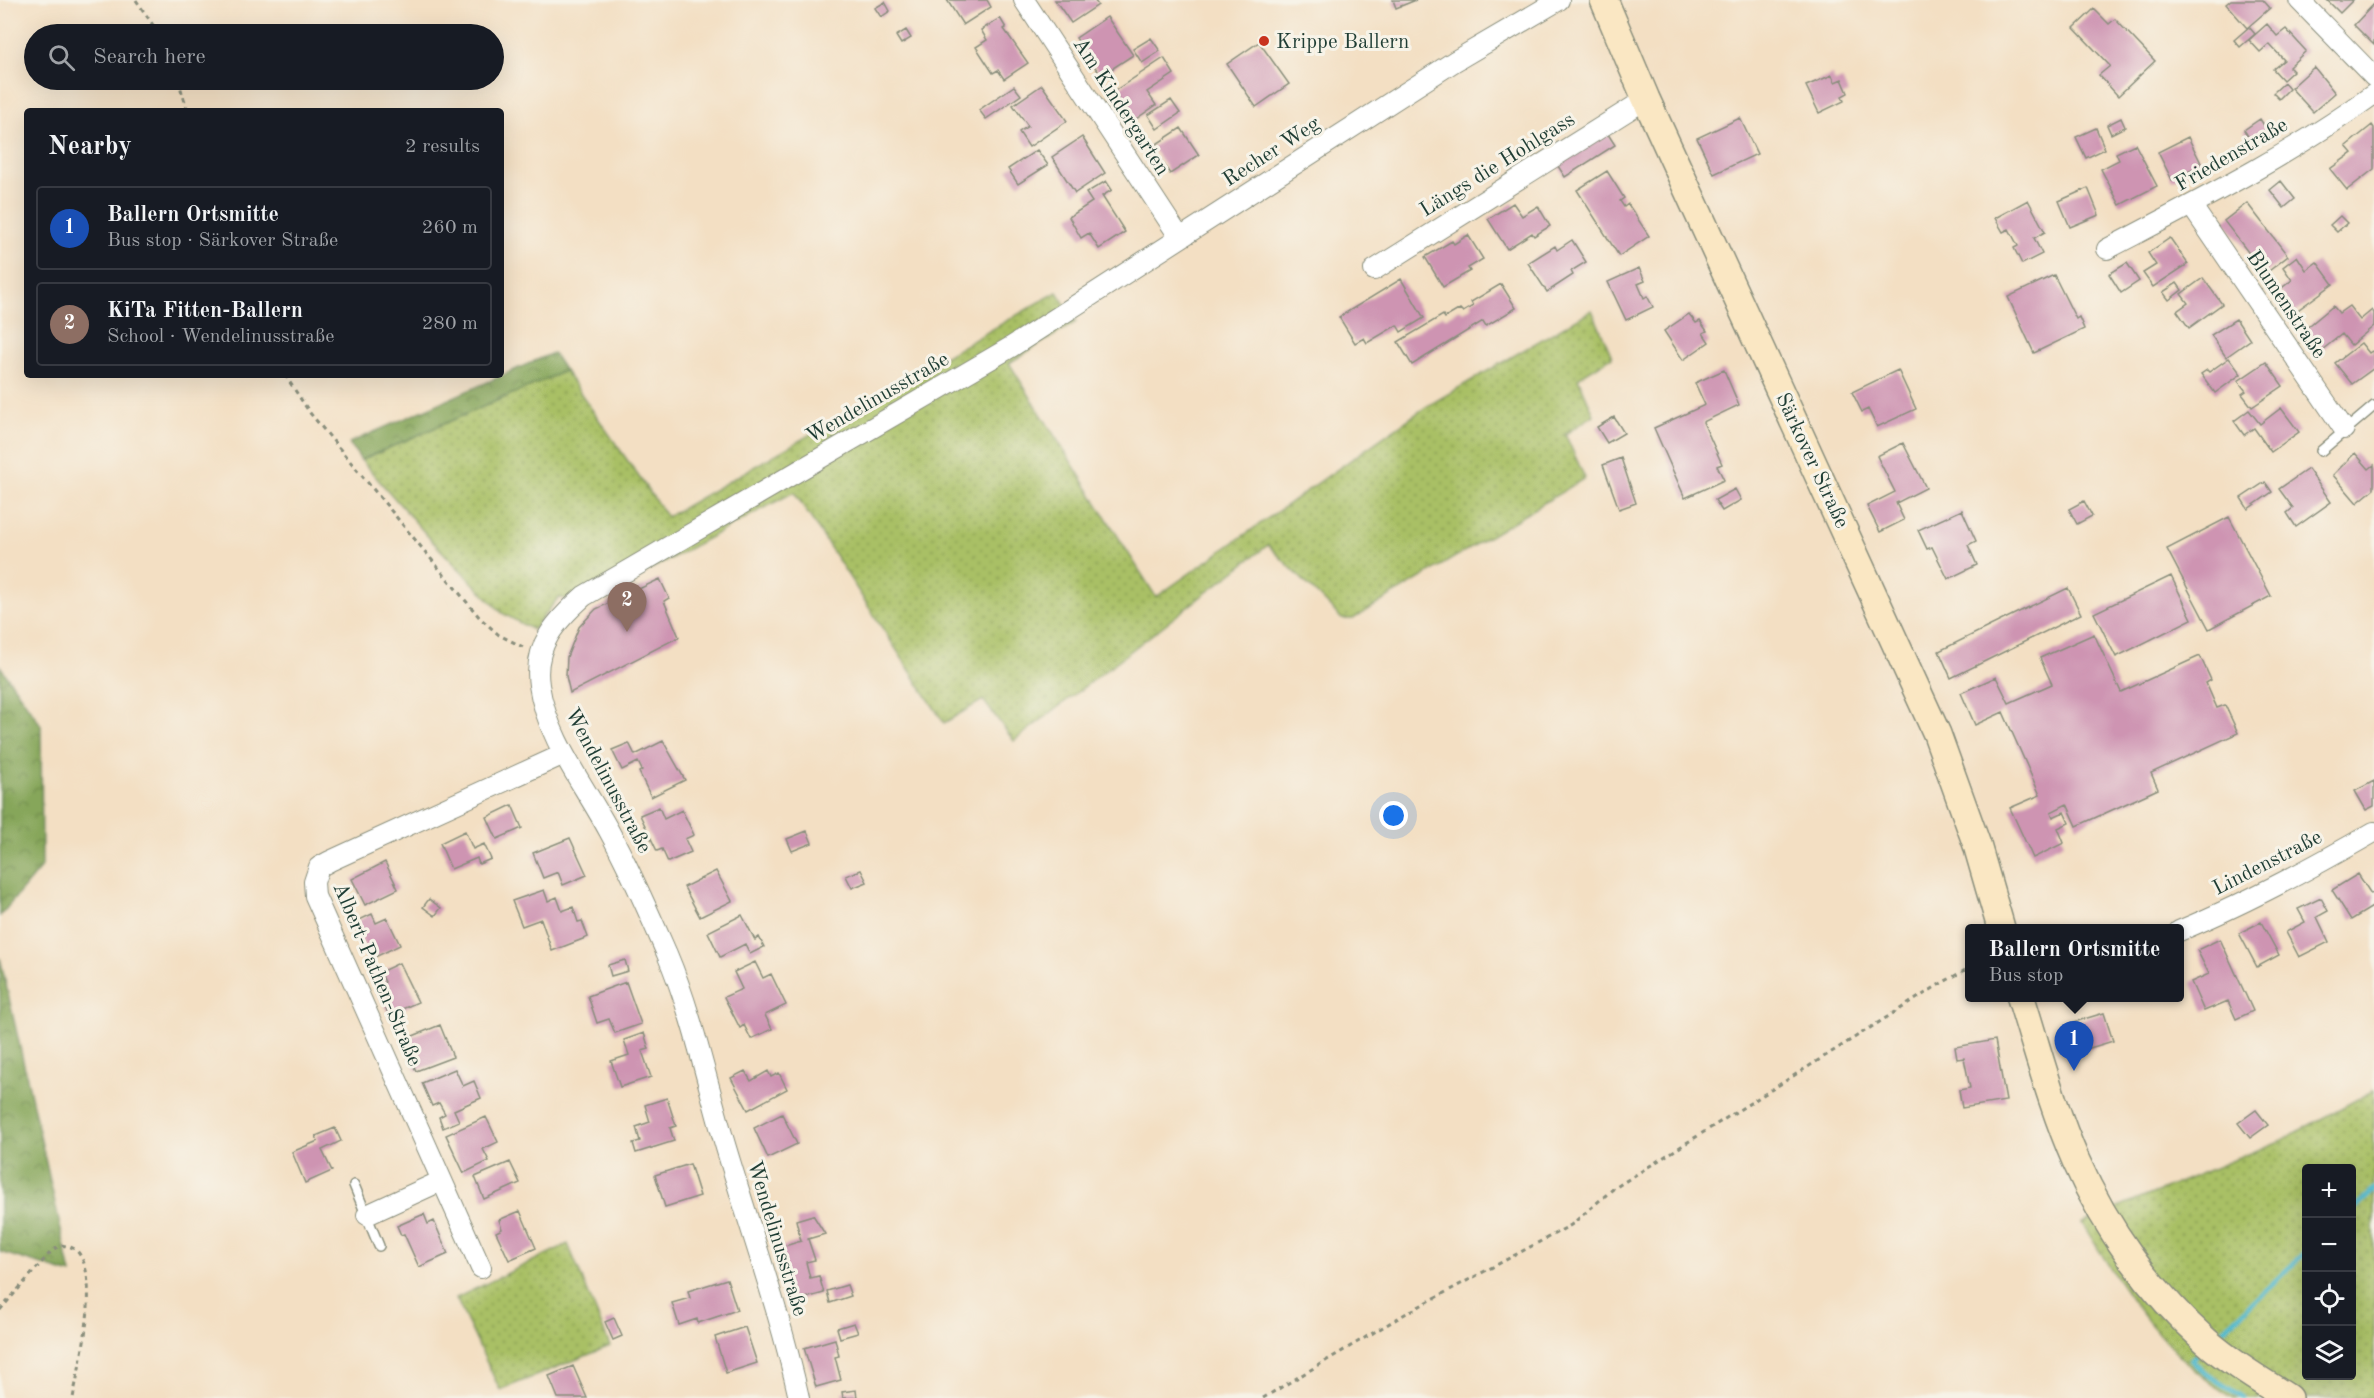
<!DOCTYPE html>
<html lang="en">
<head>
<meta charset="utf-8">
<style>
	body { margin:0; font-family:"Old Standard TT",serif; background:#242831; color:#f1f3f6 }
	.controls { position:absolute; right:18px; bottom:18px; display:grid; overflow:hidden; border-radius:6px; box-shadow:0 6px 24px #0002 }
	.controls button { width:54px; height:54px; display:grid; place-items:center; padding:0; border:0; border-bottom:2px solid #363941; background:#171b24; color:#f1f3f6; font:30px sans-serif }
	.you { position:absolute; left:1394px; top:816px; width:21px; height:21px; margin:-15px; border:4px solid #fff; border-radius:50%; background:#1a73e8; box-shadow:0 0 0 9px #1a73e833 }
	.badge { display:grid; place-items:center; width:39px; height:39px; border-radius:50%; background:#db2777; color:#fff; font-size:20px; font-weight:700 }
	.pin { position:absolute; translate:-50% -50px; filter:drop-shadow(0 2px 3px #0008) }
	.pin::after { content:''; position:absolute; top:32px; width:21px; height:18px; background:inherit; clip-path:polygon(0 0,100% 0,50% 100%) }
	.popup { position:absolute; left:1965px; top:924px; width:219px; height:78px; box-sizing:border-box; display:grid; place-content:center; border-radius:6px; background:#171b24; filter:drop-shadow(0 2px 4px #0005); font-size:20px; white-space:nowrap; color:#9ea1a6 }
	.popup b { font-size:22px; color:#f1f3f6 }
	.popup::after { content:''; position:absolute; left:50%; top:100%; margin-left:-12px; border:12px solid transparent; border-top-color:#171b24 }
	.list { margin:0; padding:0; list-style:none }
	h2 { display:flex; justify-content:space-between; align-items:center; height:78px; margin:0; padding:0 24px; font-size:26px }
	h2 small { font-size:20px; font-weight:400; color:#9ea1a6 }
	.list li { display:grid; grid-template-columns:39px 1fr auto; gap:18px; align-items:center; box-sizing:border-box; height:84px; margin:0 12px 12px; padding:0 12px; border:2px solid #363941; border-radius:6px }
	.list b { display:block; font-size:22px; white-space:nowrap }
	.list p { margin:0; font-size:20px; white-space:nowrap; color:#9ea1a6 }
	.list em { font-size:20px; font-style:normal; color:#9ea1a6 }
	.icon { flex:none; width:33px; height:33px; fill:none; stroke:currentColor; stroke-width:2; stroke-linecap:round; stroke-linejoin:round }
	.map { position:relative; flex:none; width:2374px; height:1398px; overflow:hidden }
	.search { position:absolute; background:#171b24; box-shadow:0 6px 24px #0002; left:24px; top:24px; width:480px; height:66px; display:flex; align-items:center; gap:15px; box-sizing:border-box; padding:0 21px; border-radius:33px; color:#9ea1a6; font-size:22px }
	.panel { position:absolute; background:#171b24; box-shadow:0 6px 24px #0002; left:24px; top:108px; width:480px; height:270px; border-radius:6px }
	.map>svg:first-child { display:block }
	.grass { fill:url(#grass-dots); stroke:#647e4c; stroke-width:1.5; fill-rule:evenodd }
	.forest { fill:url(#forest-crowns); stroke:#527247; stroke-width:1.5 }
	.lines { fill:none; stroke-linecap:round; stroke-linejoin:round }
	.stream { stroke:#52bacf; stroke-width:5 }
	.building { fill:#ce94b2 }
	.lane-casing { stroke:#898e7c; stroke-width:12 }
	.street-casing { stroke:#898e7c; stroke-width:22 }
	.secondary-casing { stroke:#898e7c; stroke-width:30 }
	.path { stroke:#898e7c; stroke-width:3; stroke-dasharray:4.5 4.5; stroke-linecap:butt }
	.lane { stroke:#fff; stroke-width:9 }
	.street { stroke:#fff; stroke-width:20 }
	.secondary { stroke:#fae7c3; stroke-width:27 }
	.poi-dot { fill:#c8321e; stroke:#f7f3e8; stroke-width:2 }
	.labels { text-anchor:middle; stroke-width:6; stroke-linejoin:round; paint-order:stroke }
	.poi-label { font-size:21px; fill:#1f3d34; stroke:#f7f3e8; text-anchor:start }
	.street-label { font-size:21px; fill:#1f3d34; stroke:#f7f3e8 }
</style>
</head>
<body>
<div class="map">
<svg width="2374" height="1398" viewBox="0 0 2374 1398">
	<defs>
		<pattern id="grass-dots" width="8" height="8" patternUnits="userSpaceOnUse" patternTransform="scale(1.5)"><rect width="8" height="8" fill="#a9c065"/><path d="M2 2h.1M6 6h.1" fill="none" stroke="#899d54" stroke-width="1.8" stroke-linecap="round"/></pattern>
		<pattern id="forest-crowns" width="20" height="18" patternUnits="userSpaceOnUse" patternTransform="scale(1.5)"><rect width="20" height="18" fill="#86a65a"/><path d="M2 6a3 3 0 1 1 6 0M12 15a3 3 0 1 1 6 0" fill="none" stroke="#6d884b"/></pattern>
	</defs>
	<rect width="100%" height="100%" fill="#f7f3e8"/>
	<filter id="ink" filterUnits="userSpaceOnUse"><feTurbulence type="fractalNoise" baseFrequency=".0167" numOctaves="2"/><feDisplacementMap in="SourceGraphic" scale="12" xChannelSelector="R" yChannelSelector="G"/><feConvolveMatrix kernelMatrix="1 2 1 2 8 2 1 2 1" color-interpolation-filters="sRGB"/></filter>
	<filter id="wash" filterUnits="userSpaceOnUse"><feTurbulence type="fractalNoise" baseFrequency=".008" numOctaves="4" result="noise"/><feDisplacementMap in="SourceGraphic" scale="24" xChannelSelector="R" yChannelSelector="G"/><feGaussianBlur stdDeviation="1.35" result="paint"/><feColorMatrix in="noise" values="0 0 0 0 0 0 0 0 0 0 0 0 0 0 0 0 0 1.4 0 .05"/><feComposite in="paint" operator="in"/></filter>
	<g filter="url(#wash)">
		<rect width="100%" height="100%" fill="#f3dfc3"/>
		<path class="grass" d="M1057 292 1076 322 1009 363 1156 597 1426 407 1592 310 1612 357 1578 378 1594 415 1565 434 1585 478 1353 619H1342L1268 545 1014 741 983 700 944 723 794 492 592 601 558 598 533 630 502 613 432 541 361 460 565 371 667 517Z
			M2374 1090V1398H2234C2165 1358 2123 1289 2082 1223L2282 1140ZM2306 1168H2352V1376H2306Z
			M568 1244 610 1346 500 1390 456 1298Z"/>
		<path class="forest" d="M553 353 565 371 361 460 349 443Z
			M0 666 41 725 42 866 0 916Z
			M0 958 71 1274 0 1252Z"/>
		<g class="lines">
			<path class="stream" d="M2352 1211 2374 1190
				M2221 1332 2306 1252
				M2197 1355 2191 1360 2206 1374 2244 1398"/>
		</g>
		<g id="blocks">
			<path class="building" d="M947 0H987L991 7 963 25Z
				M1055 0H1094L1098 5 1071 23Z
				M1393 0H1416L1396 8Z
				M2231 0H2263L2270 8 2247 28 2226 4Z
				M2327 0H2353L2340 13Z
				M885 2 890 11 881 17 875 8Z
				M2374 4V45L2354 25Z
				M2094 9 2109 24 2115 19 2155 61 2118 96 2099 75 2110 66 2074 28Z
				M1107 17 1133 55 1101 76 1076 38Z
				M1000 18 1006 28 1004 29 1028 63 1004 79 998 70 993 73 976 47 987 40 981 30Z
				M2267 24 2277 36 2286 29 2306 51 2289 67 2293 71 2283 80 2273 69 2284 60 2269 44 2260 52 2249 40Z
				M2249 27 2255 34 2240 47 2234 40Z
				M906 30 911 38 901 44 896 36Z
				M1151 38 1160 51 1142 63 1133 49Z
				M1259 42 1289 84 1256 107 1227 64Z
				M1164 58 1174 74 1147 92 1156 105 1133 121 1113 92Z
				M2314 67 2335 93 2313 112 2291 88Z
				M1832 75 1835 82 1842 79 1848 93 1842 96 1844 101 1819 113 1806 86Z
				M2284 83 2289 89 2279 99 2273 93Z
				M1042 85 1067 121 1029 147 1019 132 1028 126 1013 105Z
				M1014 86 1021 95 986 119 979 110Z
				M1171 100 1180 113 1157 129 1148 115Z
				M1740 118 1757 154 1714 174 1697 138Z
				M2121 118 2125 127 2111 134 2107 125Z
				M2260 119 2269 133 2253 144 2244 130Z
				M2372 125 2374 128V169L2347 190 2330 169 2352 153 2346 146Z
				M1181 128 1199 155 1170 174 1152 147Z
				M2096 128 2105 149 2086 158 2076 137Z
				M1606 131 1615 145 1565 177 1556 163Z
				M1082 137 1105 173 1075 193 1052 157Z
				M2188 137 2202 165 2172 180 2158 152Z
				M2135 144 2157 186 2120 205 2101 169 2119 160 2116 153Z
				M1037 150 1048 165 1018 184 1008 169Z
				M1607 171 1624 198 1620 201 1624 207 1628 204 1649 236 1619 256 1577 190Z
				M1106 181 1112 190 1102 196 1125 232 1099 249 1089 233 1081 238 1069 217 1092 202 1086 193Z
				M2281 181 2295 199 2284 208 2270 190Z
				M2088 188 2099 215 2070 227 2059 201Z
				M2028 200 2045 232 2034 238 2042 254 2022 264 2014 248 2018 246 2009 229 2003 232 1995 218Z
				M1513 203 1522 216 1538 206 1550 226 1534 236 1532 233 1507 249 1488 219Z
				M2247 203 2288 256 2265 274 2224 221Z
				M2340 216 2347 223 2337 232 2330 225Z
				M1468 235 1483 259 1468 268 1470 271 1443 287 1425 257 1452 241 1454 244Z
				M2170 238 2188 264 2153 287 2143 273 2156 265 2148 253Z
				M1572 240 1586 262 1571 271 1573 275 1547 292 1528 263 1555 246 1557 250Z
				M2297 256 2306 270 2317 262 2333 284 2295 312 2279 290 2292 280 2283 267Z
				M2127 263 2139 281 2121 293 2109 274Z
				M1639 268 1645 281 1638 284 1644 298 1647 296 1653 307 1626 320 1608 282Z
				M2054 275 2076 319 2079 317 2084 329 2034 353 2008 297Z
				M2203 278 2222 304 2189 328 2177 311 2188 303 2181 294Z
				M1401 279 1424 318 1401 332 1397 325 1367 343 1364 338 1355 343 1339 317Z
				M2177 283 2182 290 2169 300 2163 292Z
				M1501 284 1516 308 1486 326 1483 321 1412 365 1398 342 1443 315 1445 318 1460 309 1463 312 1473 306 1471 302Z
				M2333 306 2339 313 2349 306 2360 320 2372 310 2374 313V326L2351 345 2342 334 2322 350 2305 329Z
				M1689 314 1696 323 1700 321 1707 331 1703 333 1709 342 1683 360 1664 331Z
				M2236 319 2250 340 2226 357 2211 335Z
				M2361 343 2369 353 2372 351 2374 353V368L2352 384 2335 363Z
				M2229 358 2241 374 2215 393 2201 374 2207 370 2209 372Z
				M2266 362 2283 386 2252 407 2242 394 2246 391 2238 381Z
				M1724 370 1739 405 1703 422 1722 464 1717 466 1724 480 1685 498 1654 428 1705 405 1695 383Z
				M1898 370 1916 409 1877 427 1868 409 1862 412 1852 392Z
				M2281 408 2299 432 2271 452 2254 428 2244 435 2234 421 2249 410 2260 424Z
				M1614 417 1624 433 1607 443 1597 427Z
				M1903 443 1926 488 1896 503 1904 520 1880 532 1867 506 1895 492 1877 456Z
				M2355 453 2369 469 2374 465V489L2357 503 2333 475Z
				M1621 458 1636 503 1619 509 1603 465Z
				M2308 469 2331 502 2296 527 2287 513 2293 508 2279 489Z
				M2265 482 2272 492 2248 509 2241 498Z
				M1735 489 1741 500 1722 511 1715 500Z
				M2084 501 2092 516 2077 524 2069 509Z
				M1962 510 1976 541 1968 545 1977 565 1948 579 1932 547 1927 549 1918 530Z
				M2229 517 2271 596 2209 629 2167 549Z
				M2171 576 2192 619 2116 657 2094 613Z
				M660 579 669 598 664 601 679 637 570 693 566 676 567 657 579 627 596 609Z
				M2068 588 2081 614 1951 678 1939 651Z
				M2094 634 2121 692 2200 656 2211 680 2206 683 2217 708 2225 705 2238 733 2151 773 2158 789 2077 826 2067 804 2051 812 2053 817 2064 812 2069 823 2058 828 2064 843 2033 858 2010 808 2040 795 2003 712 1975 725 1961 693 1996 677 2009 703 2052 684 2040 658Z
				M663 741 685 780 651 797 639 772 642 770 638 762 622 770 612 750 629 743 635 755Z
				M2374 781V806L2366 810 2355 791Z
				M512 805 522 828 497 839 487 817Z
				M659 807 664 819 682 810 694 835 685 839 691 852 668 862 662 849 657 851 640 815Z
				M465 831 473 849 484 844 491 859 479 864 477 858 451 869 440 843Z
				M807 831 812 843 792 851 787 839Z
				M570 838 587 875 563 885 558 872 543 878 533 853Z
				M385 862 398 889 365 905 352 879Z
				M861 870 867 882 852 888 846 876Z
				M716 871 732 901 700 917 684 887Z
				M2358 874 2371 894 2374 892V906L2351 920 2332 890Z
				M544 890 548 901 557 897 562 911 573 907 578 922 582 921 588 937 552 951 541 919 522 926 512 901Z
				M2321 898 2328 911 2317 917 2329 942 2299 957 2286 932 2305 922 2298 909Z
				M429 899 441 908 435 916 423 907Z
				M372 914 376 923 387 918 400 945 371 959 353 923Z
				M742 915 755 940 759 937 764 947 750 954 745 944 720 957 708 932Z
				M2261 922 2279 955 2257 967 2239 933Z
				M2220 939 2253 1011 2236 1019 2228 1001 2204 1011 2191 982 2209 974 2197 950Z
				M625 960 628 971 611 976 608 965Z
				M755 962 763 978 771 974 786 1005 765 1015 772 1029 751 1039 744 1025 740 1028 724 997 742 989 734 972Z
				M399 963 418 1002 389 1015 376 987 385 982 380 972Z
				M626 982 641 1024 615 1033 609 1019 597 1023 588 996Z
				M2104 1013 2113 1041 2083 1050 2074 1022Z
				M440 1025 453 1057 416 1071 403 1040Z
				M644 1033 649 1049 642 1051 651 1077 620 1087 611 1061 629 1055 624 1040Z
				M1995 1040 2006 1101 1962 1108 1959 1090 1970 1088 1964 1058 1957 1059 1955 1047Z
				M455 1069 463 1086 474 1081 481 1098 454 1110 459 1121 443 1128 439 1117 445 1114 439 1103 432 1106 422 1083Z
				M745 1071 751 1081 768 1071 771 1077 779 1073 787 1089 748 1110 731 1078Z
				M667 1098 676 1126 670 1128 674 1141 636 1153 633 1143 640 1141 636 1127 650 1122 645 1105Z
				M2256 1110 2268 1125 2250 1138 2238 1123Z
				M782 1114 797 1144 768 1158 754 1128Z
				M486 1117 498 1142 483 1149 489 1161 464 1173 446 1135Z
				M335 1128 341 1141 322 1150 332 1171 305 1183 292 1152 318 1141 316 1136Z
				M510 1162 520 1183 484 1199 475 1177Z
				M690 1164 700 1196 665 1207 655 1175Z
				M520 1211 536 1248 509 1260 496 1232 502 1229 499 1220Z
				M424 1214 428 1224 434 1221 448 1254 419 1267 404 1234 401 1235 397 1226Z
				M813 1215 825 1234 808 1239 815 1260 806 1262 810 1278 819 1276 824 1293 791 1302 775 1249 801 1241 796 1220Z
				M727 1279 737 1310 698 1323 697 1319 679 1325 672 1303 690 1298 688 1291Z
				M847 1285 851 1296 830 1303 827 1291Z
				M614 1318 622 1336 613 1340 605 1322Z
				M854 1323 858 1333 840 1338 837 1328Z
				M745 1327 757 1363 726 1373 715 1337Z
				M835 1339 839 1356 835 1357 841 1380 816 1387 804 1348Z
				M573 1366 587 1398H558L549 1376Z
				M856 1390 857 1398H843L842 1392Z"/>
		</g>
	</g>
	<g filter="url(#ink)">
		<use href="#blocks" fill-opacity="0" stroke="#898e7c" stroke-width="1.5"/>
		<g class="lines">
			<defs>
				<path id="lane" d="M2321 451 2374 406
					M354 1185 379 1246"/>
				<path id="street" d="M1024 0 1180 238
					M2299 0 2374 77
					M2191 205 2344 429
					M2107 249C2199 201 2291 155 2374 94
					M1374 270 1646 99
					M2179 931C2247 903 2310 869 2374 832
					M367 1215 441 1181
					M481 1268 315 896 314 882 319 867 330 861 564 754
					M799 1398C780 1312 749 1226 724 1141 706 1079 692 1013 667 954 649 913 631 871 609 831 584 784 547 739 539 685 533 645 557 620 584 596L1011 347 1455 61 1559 0"/>
				<path id="secondary" d="M1604 0 1646 99 1937 734 1977 845 2001 928
					M2021 998C2038 1052 2053 1109 2076 1161 2106 1229 2151 1292 2206 1341 2231 1363 2260 1380 2288 1398"/>
			</defs>
			<use href="#lane" class="lane-casing"/>
			<use href="#street" class="street-casing"/>
			<use href="#secondary" class="secondary-casing"/>
			<path class="path" d="M136 0 159 34
				M178 80 188 111
				M285 375 310 413 480 618 499 635 523 647
				M0 1310 49 1254 60 1245C66 1246 72 1246 77 1251 102 1279 79 1365 73 1398
				M1263 1398 1405 1314 1571 1225 1613 1189 1940 984 1969 968"/>
			<use href="#lane" class="lane"/>
			<use href="#street" class="street"/>
			<use href="#secondary" class="secondary"/>
		</g>
	</g>
	<circle class="poi-dot" cx="1264" cy="41" r="6"/>
	<g class="labels">
		<g class="poi-label">
			<text x="1276" y="48">Krippe Ballern</text>
		</g>
		<g class="street-label">
			<text transform="translate(1122 106) rotate(57)" y="7">Am Kindergarten</text>
			<text transform="translate(1271 151) rotate(-33)" y="7">Recher Weg</text>
			<text transform="translate(2231 154) rotate(-30)" y="7">Friedenstraße</text>
			<text transform="translate(1497 164) rotate(-32)" y="7">Längs die Hohlgass</text>
			<text transform="translate(2287 304) rotate(56)" y="7">Blumenstraße</text>
			<text transform="translate(877 397) rotate(-30)" y="7">Wendelinusstraße</text>
			<text transform="translate(1813 460) rotate(65)" y="7">Särkover Straße</text>
			<text transform="translate(609 780) rotate(62)" y="7">Wendelinusstraße</text>
			<text transform="translate(2267 862) rotate(-27)" y="7">Lindenstraße</text>
			<text transform="translate(378 974) rotate(67)" y="7">Albert-Pathen-Straße</text>
			<text transform="translate(778 1238) rotate(73)" y="7">Wendelinusstraße</text>
		</g>
	</g>
</svg>
<div class="controls">
<button>+</button>
<button>−</button>
<button><svg class="icon" aria-label="locate" viewBox="0 0 24 24"><circle cx="12" cy="12" r="6"/><path d="M12 2v4M12 18v4M2 12h4M18 12h4"/></svg></button>
<button><svg class="icon" aria-label="layers" viewBox="0 0 24 24"><path d="M12 4l9 5-9 5-9-5zM3 14l9 5 9-5"/></svg></button>
</div>
<div class="you"></div>
<div class="pin badge" style="left:2074px;top:1071px;background:#1a4fb4">1</div>
<div class="popup"><b>Ballern Ortsmitte</b>Bus stop</div>
<div class="pin badge" style="left:627px;top:632px;background:#8d6e63">2</div>
<div class="search"><svg class="icon" aria-label="search" viewBox="0 0 24 24"><circle cx="10" cy="10" r="6"/><path d="M15 15l6 6"/></svg>Search here</div>
<section class="panel">
<h2>Nearby<small>2 results</small></h2>
<ul class="list">
<li><span class="badge" style="background:#1a4fb4">1</span><div><b>Ballern Ortsmitte</b><p>Bus stop · Särkover Straße</p></div><em>260 m</em></li>
<li><span class="badge" style="background:#8d6e63">2</span><div><b>KiTa Fitten-Ballern</b><p>School · Wendelinusstraße</p></div><em>280 m</em></li>
</ul>
</section>
</div>
</body>
</html>
